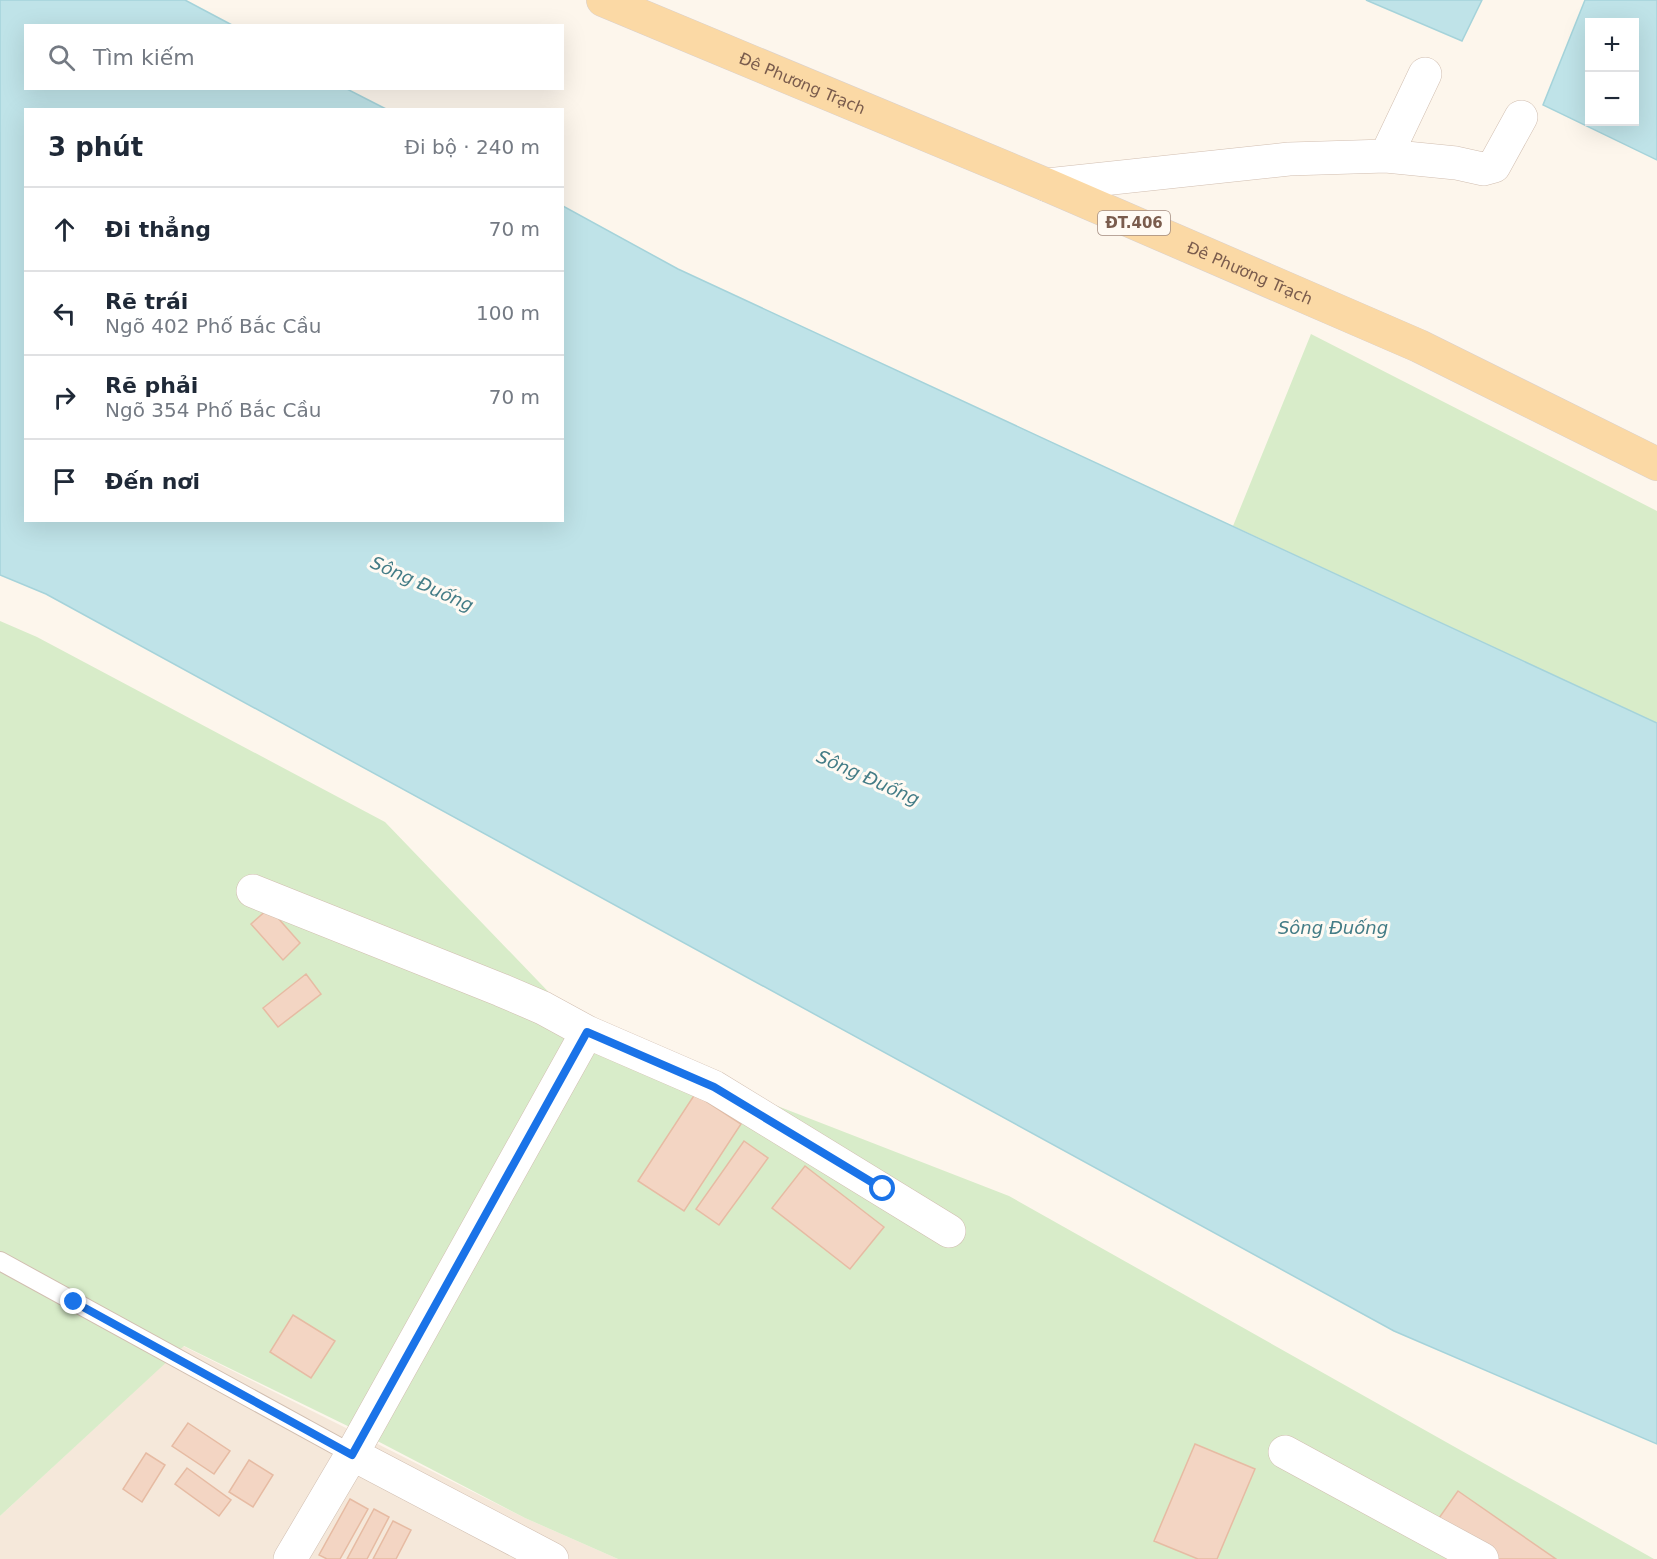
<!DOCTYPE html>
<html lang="vi">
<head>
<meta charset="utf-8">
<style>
	body { margin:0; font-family:"DejaVu Sans",sans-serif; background:#f6f6f7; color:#1f2937 }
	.controls { position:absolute; right:18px; top:18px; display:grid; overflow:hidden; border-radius:0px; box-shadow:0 6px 24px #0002 }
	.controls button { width:54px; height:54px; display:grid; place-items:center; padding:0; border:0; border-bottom:2px solid #e0e1e3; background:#fff; color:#1f2937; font:30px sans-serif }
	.stop { position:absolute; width:18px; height:18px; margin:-14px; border:4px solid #1a73e8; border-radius:50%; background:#fff }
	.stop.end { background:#1a73e8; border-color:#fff; box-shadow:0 2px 6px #0008 }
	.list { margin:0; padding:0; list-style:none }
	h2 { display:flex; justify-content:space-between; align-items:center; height:78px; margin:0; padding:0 24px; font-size:26px }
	h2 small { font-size:20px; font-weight:400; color:#747a83 }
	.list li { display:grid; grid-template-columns:39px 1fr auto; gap:18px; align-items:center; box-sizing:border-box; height:84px; padding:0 24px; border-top:2px solid #e0e1e3 }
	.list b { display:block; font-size:22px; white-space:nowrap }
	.list p { margin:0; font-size:20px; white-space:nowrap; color:#747a83 }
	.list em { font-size:20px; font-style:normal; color:#747a83 }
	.icon { flex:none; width:33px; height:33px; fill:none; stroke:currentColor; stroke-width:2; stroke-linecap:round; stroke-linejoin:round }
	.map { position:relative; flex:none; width:1657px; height:1559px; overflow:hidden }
	.search { position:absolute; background:#fff; box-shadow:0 6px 24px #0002; left:24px; top:24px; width:540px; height:66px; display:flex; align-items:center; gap:15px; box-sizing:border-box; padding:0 21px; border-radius:0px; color:#747a83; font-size:22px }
	.panel { position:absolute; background:#fff; box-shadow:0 6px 24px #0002; left:24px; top:108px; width:540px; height:414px; border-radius:0px }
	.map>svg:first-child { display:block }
	.residential { fill:#f5e8da }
	.green { fill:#d8ecc9 }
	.water { fill:#bfe3e8; stroke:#a5d3da; stroke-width:1.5; fill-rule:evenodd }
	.building { fill:#f3d5c3; stroke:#e6bba3; stroke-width:1.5 }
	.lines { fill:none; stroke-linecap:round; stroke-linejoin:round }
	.lane-casing { stroke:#d1beb0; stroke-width:20 }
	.street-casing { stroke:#d1beb0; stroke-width:34 }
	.primary-casing { stroke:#dad1cd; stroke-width:34 }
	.lane { stroke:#fff; stroke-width:18 }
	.street { stroke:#fff; stroke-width:33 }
	.primary { stroke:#fbd9a5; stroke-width:33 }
	.route { stroke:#1a73e8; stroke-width:8 }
	.labels { text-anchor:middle; stroke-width:6; stroke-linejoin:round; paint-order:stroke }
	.shield { fill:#fffaf3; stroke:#a28b7f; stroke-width:1.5 }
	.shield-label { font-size:15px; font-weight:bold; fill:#7a5c4d }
	.street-label { font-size:16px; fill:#7a5c4d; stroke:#fffaf3 }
	.water-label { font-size:18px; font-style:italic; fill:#437c86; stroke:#fffaf3 }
</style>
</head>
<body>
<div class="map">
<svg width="1657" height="1559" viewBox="0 0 1657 1559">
	<rect width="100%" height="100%" fill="#fdf6ec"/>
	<path class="residential" d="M183 1346 525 1518 618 1559H0V1516Z"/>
	<path class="green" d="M1311 334 1657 511V723L1233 526Z
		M0 621 37 637 385 822 587 1032 1009 1196 1654 1559H618L525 1518 364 1434 184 1346 0 1516Z"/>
	<path class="water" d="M0 0H185L232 25 26 26V88L347 89 386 109 26 110V520H562L563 206 678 269 1657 723V1444L1394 1331 46 594 0 575Z
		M1366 0H1482L1462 41Z
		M1585 0H1657V160L1543 105ZM1634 22V122H1590V22Z"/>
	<path class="building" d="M269 908 300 943 283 960 251 924Z
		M306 974 321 994 278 1027 263 1008Z
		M695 1094 741 1124 684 1211 638 1181Z
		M744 1141 768 1158 719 1225 696 1209Z
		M805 1166 884 1227 850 1269 772 1208Z
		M293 1315 335 1341 311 1378 270 1352Z
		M188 1423 230 1451 214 1474 172 1446Z
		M1195 1444 1255 1469 1217 1559H1198L1154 1541Z
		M146 1453 165 1465 142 1502 123 1489Z
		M249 1460 273 1475 253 1507 229 1492Z
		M187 1468 231 1500 219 1516 175 1484Z
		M1458 1491 1556 1559H1498L1439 1518Z
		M350 1499 368 1509 340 1559H327L319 1555Z
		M374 1509 389 1517 367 1559H347Z
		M393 1521 411 1530 396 1559H373Z"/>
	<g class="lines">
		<defs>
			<path id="lane" d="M0 1261 352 1454"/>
			<path id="street" d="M1386 156 1456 163 1483 169 1494 166 1521 117
				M1047 185 1289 159 1386 156 1425 74
				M253 891 501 990 543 1008 587 1032 714 1087 949 1231
				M1285 1452 1482 1559
				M352 1454 552 1559
				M290 1559 352 1454 587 1032"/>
			<g id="primary">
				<path id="s1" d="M603 0 1047 185 1419 346 1657 464"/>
			</g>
		</defs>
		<use href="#lane" class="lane-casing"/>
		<use href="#street" class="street-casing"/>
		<use href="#primary" class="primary-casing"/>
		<use href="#lane" class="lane"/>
		<use href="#street" class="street"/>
		<use href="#primary" class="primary"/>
	</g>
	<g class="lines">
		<path class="route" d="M74 1302 352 1455 587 1032 714 1087 883 1189"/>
	</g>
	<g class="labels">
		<rect class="shield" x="1098" y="211" width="72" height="24" rx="4.5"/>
		<g class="shield-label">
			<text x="1134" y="228">ĐT.406</text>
		</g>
		<g class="street-label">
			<text dy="6" stroke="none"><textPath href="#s1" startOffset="216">Đê Phương Trạch</textPath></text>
			<text dy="6" stroke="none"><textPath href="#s1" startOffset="702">Đê Phương Trạch</textPath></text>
		</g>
		<g class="water-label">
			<text transform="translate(422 584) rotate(24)" y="6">Sông Đuống</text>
			<text transform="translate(868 778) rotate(24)" y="6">Sông Đuống</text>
			<text x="1333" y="934">Sông Đuống</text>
		</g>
	</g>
</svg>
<div class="controls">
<button>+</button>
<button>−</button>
</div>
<div class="stop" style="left:883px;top:1189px"></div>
<div class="stop end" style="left:74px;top:1302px"></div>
<div class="search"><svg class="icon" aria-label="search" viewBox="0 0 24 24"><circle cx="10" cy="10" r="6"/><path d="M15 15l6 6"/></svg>Tìm kiếm</div>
<section class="panel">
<h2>3 phút<small>Đi bộ · 240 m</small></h2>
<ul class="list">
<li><svg class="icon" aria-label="ahead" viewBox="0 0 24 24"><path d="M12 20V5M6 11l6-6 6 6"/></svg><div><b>Đi thẳng</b></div><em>70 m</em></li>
<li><svg class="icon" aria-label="left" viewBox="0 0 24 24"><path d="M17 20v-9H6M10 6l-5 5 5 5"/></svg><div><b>Rẽ trái</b><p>Ngõ 402 Phố Bắc Cầu</p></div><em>100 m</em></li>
<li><svg class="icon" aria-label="right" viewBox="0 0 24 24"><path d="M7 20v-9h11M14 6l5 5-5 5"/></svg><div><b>Rẽ phải</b><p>Ngõ 354 Phố Bắc Cầu</p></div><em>70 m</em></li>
<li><svg class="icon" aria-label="arrive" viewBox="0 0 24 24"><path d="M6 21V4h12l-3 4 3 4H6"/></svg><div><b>Đến nơi</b></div></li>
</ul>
</section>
</div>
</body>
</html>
